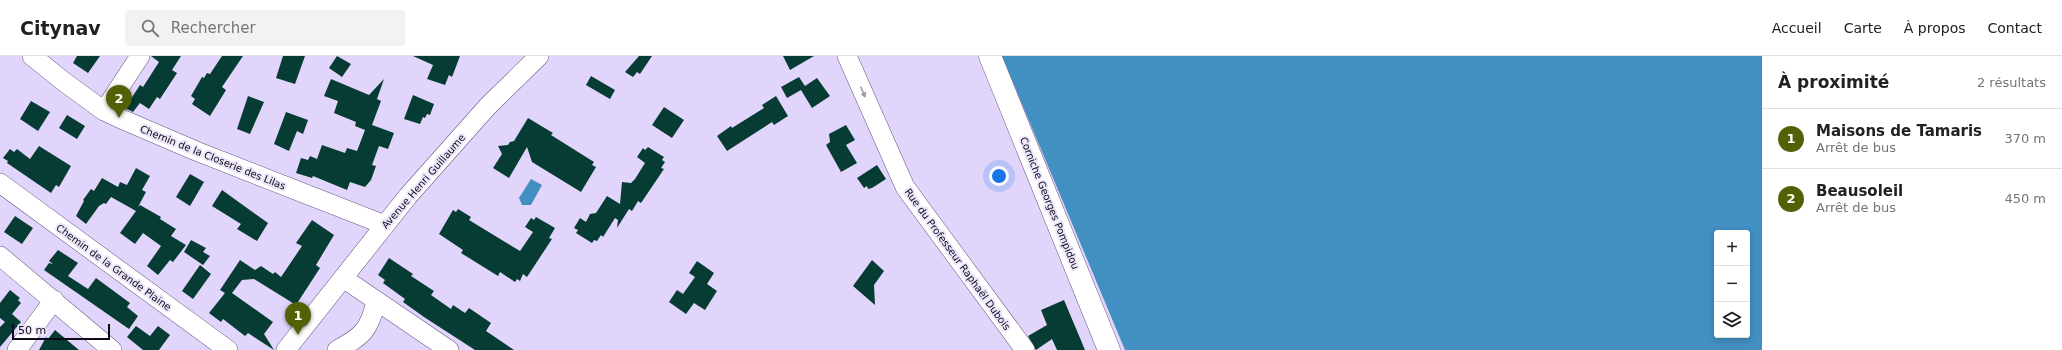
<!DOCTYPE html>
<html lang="fr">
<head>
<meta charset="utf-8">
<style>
	body { margin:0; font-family:"DejaVu Sans",sans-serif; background:#f2f2f2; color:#202124 }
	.controls { position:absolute; right:12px; bottom:12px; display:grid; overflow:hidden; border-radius:4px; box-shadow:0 2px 6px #0003 }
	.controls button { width:36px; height:36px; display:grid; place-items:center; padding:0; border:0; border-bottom:1px solid #e0e0e0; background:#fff; color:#202124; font:20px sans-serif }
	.scale { position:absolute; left:12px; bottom:10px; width:98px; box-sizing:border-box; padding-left:4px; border:2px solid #0f0919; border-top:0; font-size:11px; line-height:14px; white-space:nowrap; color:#0f0919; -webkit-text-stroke:3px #ece6fa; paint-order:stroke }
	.you { position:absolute; left:999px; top:120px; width:14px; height:14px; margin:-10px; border:3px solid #fff; border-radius:50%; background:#1a73e8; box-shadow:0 0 0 6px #1a73e833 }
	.badge { display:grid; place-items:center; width:26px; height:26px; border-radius:50%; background:#526105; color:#fff; font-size:13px; font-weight:700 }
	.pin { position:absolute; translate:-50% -33px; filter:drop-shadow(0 1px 2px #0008) }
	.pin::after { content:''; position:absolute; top:21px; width:14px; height:12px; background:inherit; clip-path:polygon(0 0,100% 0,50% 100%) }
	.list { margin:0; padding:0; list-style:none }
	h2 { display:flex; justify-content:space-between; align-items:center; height:52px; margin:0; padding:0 16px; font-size:17px }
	h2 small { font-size:13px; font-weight:400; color:#757577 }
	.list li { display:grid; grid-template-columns:26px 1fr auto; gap:12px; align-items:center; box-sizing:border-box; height:60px; padding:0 16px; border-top:1px solid #e0e0e0 }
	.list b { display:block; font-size:15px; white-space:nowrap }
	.list p { margin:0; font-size:13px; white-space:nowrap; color:#757577 }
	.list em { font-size:13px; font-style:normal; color:#757577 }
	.icon { flex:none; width:22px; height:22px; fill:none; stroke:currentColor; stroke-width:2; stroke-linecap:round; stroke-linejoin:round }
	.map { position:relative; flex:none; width:1762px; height:294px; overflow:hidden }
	header { display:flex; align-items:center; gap:24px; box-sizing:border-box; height:56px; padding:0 20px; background:#fff; border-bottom:1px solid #e0e0e0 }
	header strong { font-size:19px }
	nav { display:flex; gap:22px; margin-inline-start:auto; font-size:14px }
	.search { width:280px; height:36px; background:#f2f2f2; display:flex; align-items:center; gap:10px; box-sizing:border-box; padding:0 14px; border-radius:4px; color:#757577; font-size:15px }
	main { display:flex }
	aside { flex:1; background:#fff }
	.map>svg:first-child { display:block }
	.water { fill:#428fc2; fill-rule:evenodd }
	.building { fill:#073c34 }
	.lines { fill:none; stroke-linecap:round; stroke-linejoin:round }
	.minor-casing { stroke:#655680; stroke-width:20 }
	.major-casing { stroke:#655680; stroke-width:23 }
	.minor { stroke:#fff; stroke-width:19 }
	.major { stroke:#fff; stroke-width:22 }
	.oneway { fill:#9f9da3 }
	.labels { text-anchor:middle; stroke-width:4; stroke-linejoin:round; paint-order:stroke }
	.street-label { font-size:10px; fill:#0f0919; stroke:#ece6fa }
</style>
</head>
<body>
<header>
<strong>Citynav</strong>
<div class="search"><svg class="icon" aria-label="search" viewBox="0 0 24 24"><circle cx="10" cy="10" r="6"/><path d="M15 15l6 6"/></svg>Rechercher</div>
<nav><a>Accueil</a><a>Carte</a><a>À propos</a><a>Contact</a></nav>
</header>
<main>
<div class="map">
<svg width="1762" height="294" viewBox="0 0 1762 294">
	<rect width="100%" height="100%" fill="#e2d5fc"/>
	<path class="water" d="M1002 0H1762V294H1125ZM1717 177H1747V279H1717Z
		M531 123 542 129 531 149H522L519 142Z"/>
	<path class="building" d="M77 0H100L88 17 73 7Z
		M151 0H181L172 14 177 17 160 43 157 41 149 53 140 47 133 56 125 52 140 29 143 31 159 6Z
		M222 0H243L222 31 226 34 210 60 192 48 195 43 191 40 202 21 204 22 207 17 210 18Z
		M283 0H305L295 28 276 22Z
		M337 0 351 8 342 21 329 12Z
		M413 0H460L452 21 449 19 445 29 427 23 433 9Z
		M639 0H652L640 18 637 16 633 21 625 16Z
		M783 0H814L790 14Z
		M591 20 615 34 610 43 586 29Z
		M799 21 805 30 817 22 830 40 812 52 801 34 787 42 781 31Z
		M331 23 369 39 384 23 377 43 381 45 372 69 394 77 388 93 379 90 372 109 376 110 371 124 365 131 350 126 347 134 313 120 312 122 296 117 301 102 308 104 310 100 317 103 322 89 345 97 347 92 357 95 365 74 355 70 356 66 334 57 338 45 324 40Z
		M413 39 434 48 430 59 427 58 425 62 423 61 420 68 404 63Z
		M248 40 264 46 250 78 237 73Z
		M776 40 788 60 774 69 772 66 727 95 717 80 731 70 732 72 764 52 762 49Z
		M31 45 50 56 38 75 20 63Z
		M664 51 684 64 672 82 652 69Z
		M286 56 308 64 303 78 297 75 289 95 274 88Z
		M67 59 85 70 77 83 59 72Z
		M528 62 553 77 551 79 594 106 592 109 596 111 581 136 532 106 527 91 509 122 493 112 502 98 498 90 508 89 510 86 514 85Z
		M846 69 855 84 846 89 857 107 841 116 826 89 830 86 829 78Z
		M39 90 71 110 59 131 56 129 51 137 7 107 8 105 3 102 10 93 14 96 17 93 30 103Z
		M648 91 664 101 662 104 665 106 661 112 664 113 641 147 638 145 632 155 629 153 617 172 618 164 615 162 603 181 601 179 597 185 594 184 592 187 576 177 578 174 574 172 580 162 586 166 590 158 596 157 607 140 620 148 622 126 631 127 635 123 645 107 637 101 643 92 645 94Z
		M877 109 886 123 872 132 868 133 867 130 864 132 857 122Z
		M136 112 150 120 142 134 146 136 138 151 140 149 161 161 160 163 176 173 171 180 186 189 173 206 170 204 158 219 147 210 161 190 143 177 135 188 120 177 136 155 111 141 106 148 104 147 99 150 86 168 76 160 84 145 83 144 91 133 94 135 102 122 118 131 120 126 127 129Z
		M190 118 204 126 190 150 176 141Z
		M222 134 268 167 257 185 237 173 241 168 212 150Z
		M458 153 471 161 469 164 520 195 533 176 525 171 531 162 534 164 536 161 555 172 549 182 552 183 527 221 523 218 520 225 517 223 515 226 500 216 498 220 461 197 463 194 439 178 453 154 456 156Z
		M15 160 33 172 22 188 4 176Z
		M312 164 334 179 316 209 320 212 296 249 254 223 242 224 232 237 273 266 264 278 274 294 248 277 245 280 223 263 221 266 209 257 225 237 220 234 240 204 255 214 261 210 273 218 275 216 281 221 302 190 296 187Z
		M191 184 206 192 203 196 210 200 203 209 184 196Z
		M58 194 78 207 68 220 88 233 96 222 130 247 127 251 138 260 129 273 44 214 49 207 53 208 49 205Z
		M389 202 413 218 411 220 434 235 431 239 451 253 453 249 465 257 469 252 491 267 486 275 514 294H475L424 261 403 246 405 243 383 227 385 224 378 219Z
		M872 204 884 215 874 229 875 249 853 230Z
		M697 205 714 217 707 228 717 235 705 254 694 247 686 258 669 246 677 234 683 238 695 221 689 217Z
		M200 209 211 218 193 243 182 235Z
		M10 234 20 242 18 244 21 247 12 258 21 266 0 291V271L5 266 0 262V247Z
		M1064 244 1085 294H1057L1052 283 1036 294 1028 280 1047 269 1041 254Z
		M136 270 150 280 158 270 170 279 159 294H143L127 281Z
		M55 274 79 294H39L46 281 48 283Z"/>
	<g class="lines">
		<defs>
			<path id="minor" d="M32 0 63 25 104 55 119 62 196 95 385 169
				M847 0 905 131 1025 294
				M104 55 140 0
				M0 127 228 294
				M0 200 112 294
				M343 222 449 294
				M17 294 54 244
				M286 294 408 140 488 50 539 0
				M337 294C363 280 369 274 376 246"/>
			<path id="major" d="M990 0 1109 294"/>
		</defs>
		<use href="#minor" class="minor-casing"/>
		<use href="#major" class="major-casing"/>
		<use href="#minor" class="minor"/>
		<use href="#major" class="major"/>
	</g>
	<defs><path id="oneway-solid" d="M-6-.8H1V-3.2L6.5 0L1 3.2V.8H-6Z"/></defs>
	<use class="oneway" href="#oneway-solid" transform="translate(863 36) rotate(66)"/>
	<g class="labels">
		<g class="street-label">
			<text transform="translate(213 101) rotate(22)" y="4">Chemin de la Closerie des Lilas</text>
			<text transform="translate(423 125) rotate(-49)" y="4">Avenue Henri Guillaume</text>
			<text transform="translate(1050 147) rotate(68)" y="4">Corniche Georges Pompidou</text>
			<text transform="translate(958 203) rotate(54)" y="4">Rue du Professeur Raphaël Dubois</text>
			<text transform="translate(114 211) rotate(36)" y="4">Chemin de la Grande Plaine</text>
		</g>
	</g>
</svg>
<div class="controls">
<button>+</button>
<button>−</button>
<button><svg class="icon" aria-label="layers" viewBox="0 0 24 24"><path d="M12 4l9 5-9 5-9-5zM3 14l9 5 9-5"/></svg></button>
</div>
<div class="scale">50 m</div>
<div class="you"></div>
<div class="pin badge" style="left:298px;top:279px">1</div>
<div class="pin badge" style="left:119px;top:62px">2</div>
</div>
<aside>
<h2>À proximité<small>2 résultats</small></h2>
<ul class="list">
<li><span class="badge">1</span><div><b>Maisons de Tamaris</b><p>Arrêt de bus</p></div><em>370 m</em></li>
<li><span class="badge">2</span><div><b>Beausoleil</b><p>Arrêt de bus</p></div><em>450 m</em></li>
</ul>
</aside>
</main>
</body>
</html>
